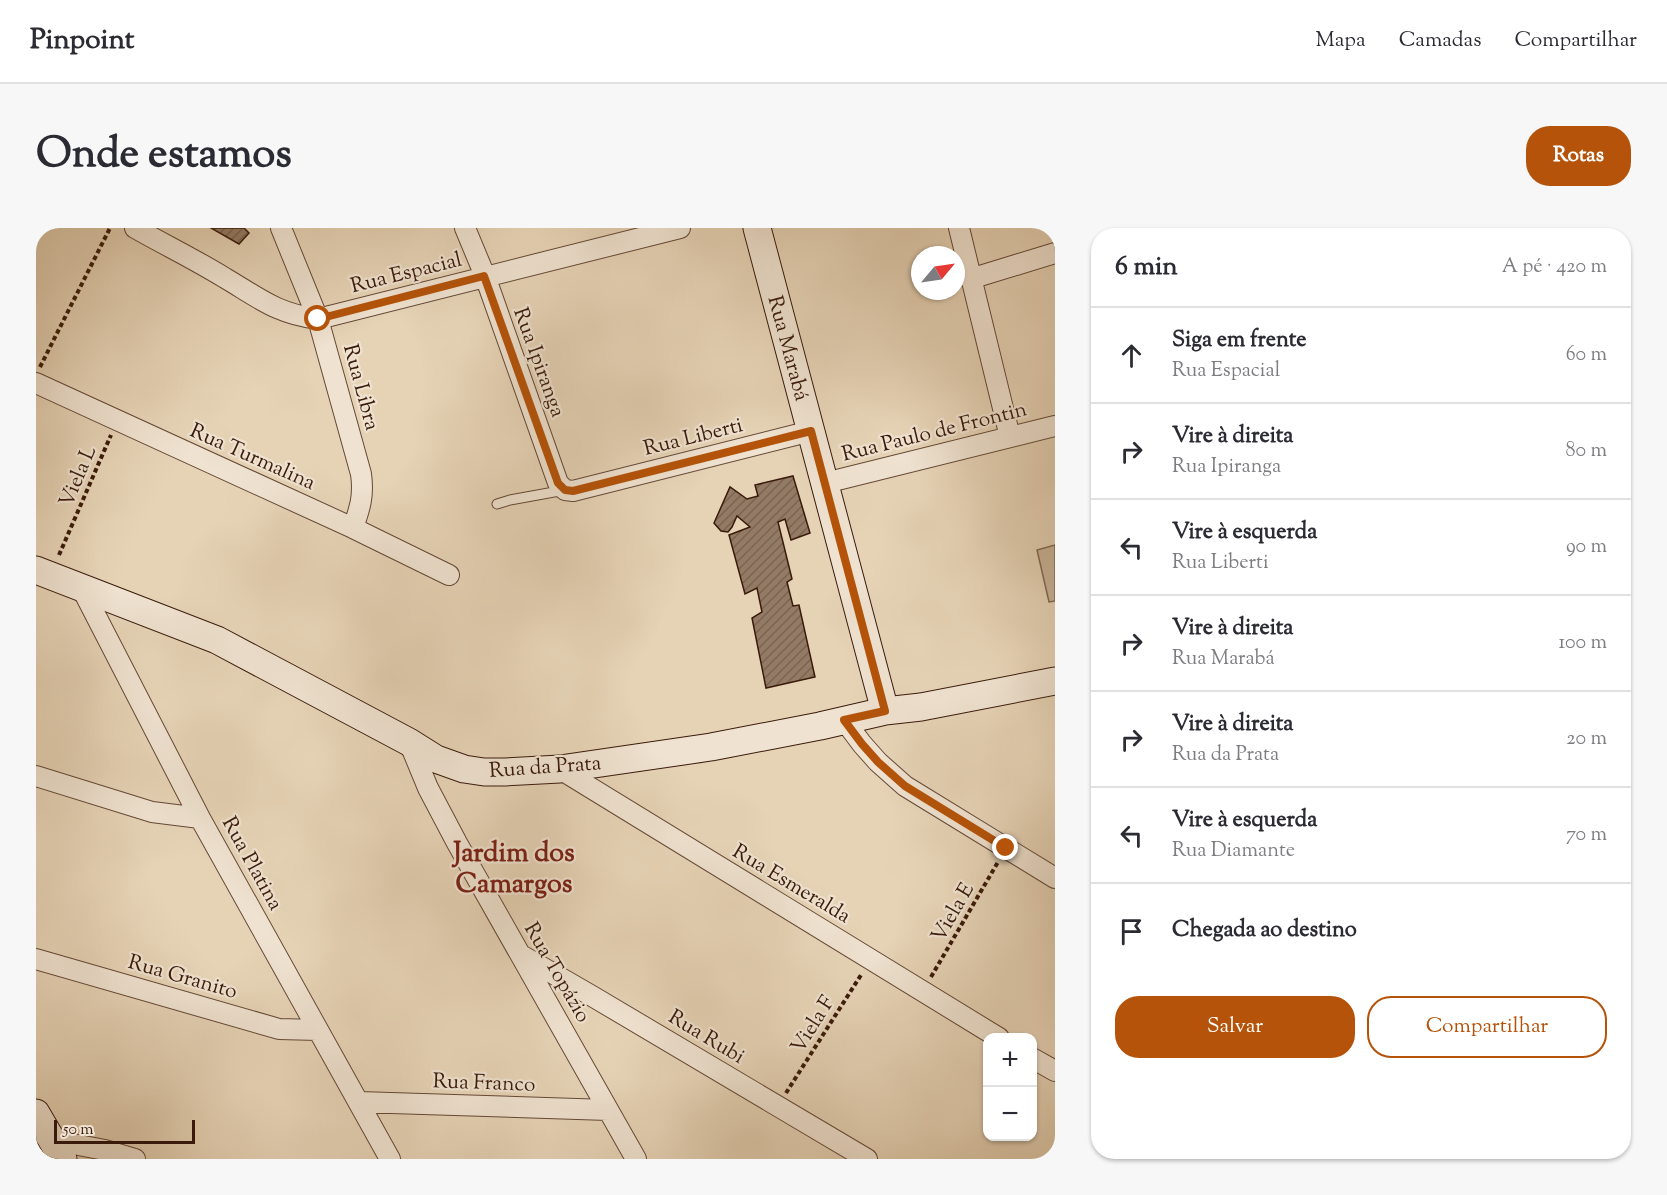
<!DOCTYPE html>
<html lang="pt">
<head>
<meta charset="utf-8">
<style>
	body { margin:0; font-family:"Sorts Mill Goudy",serif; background:#f7f7f7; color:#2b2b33 }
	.controls { position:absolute; right:18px; bottom:18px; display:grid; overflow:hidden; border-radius:12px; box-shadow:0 2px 4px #0004 }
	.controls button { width:54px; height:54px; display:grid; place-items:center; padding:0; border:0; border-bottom:2px solid #e1e1e2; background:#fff; color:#2b2b33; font:30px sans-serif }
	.compass { position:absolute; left:875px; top:18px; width:54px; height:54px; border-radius:50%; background:#fff; box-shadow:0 2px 4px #0004; rotate:61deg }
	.scale { position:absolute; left:18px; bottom:15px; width:141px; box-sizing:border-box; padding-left:6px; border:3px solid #3a1a0b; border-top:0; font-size:16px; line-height:21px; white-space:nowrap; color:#3a1a0b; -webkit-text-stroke:4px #efe2d0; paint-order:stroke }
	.stop { position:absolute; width:18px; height:18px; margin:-14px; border:4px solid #b45309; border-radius:50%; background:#fff }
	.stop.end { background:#b45309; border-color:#fff; box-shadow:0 2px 6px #0008 }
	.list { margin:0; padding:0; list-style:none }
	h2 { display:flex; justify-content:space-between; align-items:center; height:78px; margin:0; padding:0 24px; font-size:26px }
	h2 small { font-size:20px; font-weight:400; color:#7c7c81 }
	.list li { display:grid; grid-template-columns:39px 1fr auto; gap:18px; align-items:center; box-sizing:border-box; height:96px; padding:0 24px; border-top:2px solid #e1e1e2 }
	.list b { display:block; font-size:22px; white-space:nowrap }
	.list p { margin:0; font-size:20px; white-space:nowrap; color:#7c7c81 }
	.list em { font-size:20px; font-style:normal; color:#7c7c81 }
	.actions { display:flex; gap:12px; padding:18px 24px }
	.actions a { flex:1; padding:14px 0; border:2px solid #b45309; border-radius:24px; text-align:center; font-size:21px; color:#b45309 }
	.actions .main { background:#b45309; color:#fff }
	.icon { flex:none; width:33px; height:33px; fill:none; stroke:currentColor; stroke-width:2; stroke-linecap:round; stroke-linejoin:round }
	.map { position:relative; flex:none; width:1019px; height:931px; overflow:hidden; border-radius:24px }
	header { display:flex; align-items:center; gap:36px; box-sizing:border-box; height:84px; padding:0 30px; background:#fff; border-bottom:2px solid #e1e1e2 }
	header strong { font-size:28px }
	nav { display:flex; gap:33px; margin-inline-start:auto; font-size:21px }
	.intro { display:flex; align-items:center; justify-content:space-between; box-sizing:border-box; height:144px; padding:0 36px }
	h1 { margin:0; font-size:42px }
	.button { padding:15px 27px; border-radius:24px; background:#b45309; color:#fff; font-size:21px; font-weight:700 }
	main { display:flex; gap:36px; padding:0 36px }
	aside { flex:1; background:#fff; border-radius:24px; box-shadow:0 2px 4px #0004 }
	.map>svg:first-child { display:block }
	.pitch { fill:#c9b499; stroke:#826752; stroke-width:1.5 }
	.building { fill:url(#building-hatch); stroke:#3a1a0b; stroke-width:1.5 }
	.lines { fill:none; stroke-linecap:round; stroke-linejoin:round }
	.lane-casing { stroke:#654836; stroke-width:11 }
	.street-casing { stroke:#654836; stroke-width:22 }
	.secondary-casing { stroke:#3a1a0b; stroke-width:29 }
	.path { stroke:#3a1a0b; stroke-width:4; stroke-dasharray:4.5 3; stroke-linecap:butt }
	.lane { stroke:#efe2d0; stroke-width:9 }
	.street { stroke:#efe2d0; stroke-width:20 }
	.secondary { stroke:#efe2d0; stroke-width:27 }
	.route { stroke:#b45309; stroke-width:8 }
	.labels { text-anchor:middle; stroke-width:4.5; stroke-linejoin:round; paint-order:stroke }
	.street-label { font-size:21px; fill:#3a1a0b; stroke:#efe2d0 }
	.district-label { font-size:27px; font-weight:bold; fill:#7a1f14; stroke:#efe2d0 }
</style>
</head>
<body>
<header>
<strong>Pinpoint</strong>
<nav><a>Mapa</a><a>Camadas</a><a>Compartilhar</a></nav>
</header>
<div class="intro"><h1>Onde estamos</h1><a class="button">Rotas</a></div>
<main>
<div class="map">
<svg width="1019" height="931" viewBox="0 0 1019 931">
	<defs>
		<pattern id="building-hatch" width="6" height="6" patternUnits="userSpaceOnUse" patternTransform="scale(1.5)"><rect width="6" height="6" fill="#937a64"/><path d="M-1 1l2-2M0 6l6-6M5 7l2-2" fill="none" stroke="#796351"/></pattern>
	</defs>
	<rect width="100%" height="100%" fill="#e6d3b6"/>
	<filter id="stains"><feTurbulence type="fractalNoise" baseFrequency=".00333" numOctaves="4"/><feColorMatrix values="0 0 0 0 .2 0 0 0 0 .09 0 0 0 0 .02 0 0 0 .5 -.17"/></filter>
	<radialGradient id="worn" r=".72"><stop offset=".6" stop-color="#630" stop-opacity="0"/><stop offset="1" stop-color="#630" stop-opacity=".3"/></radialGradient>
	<path class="pitch" d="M1019 317V373L1013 374 1001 322Z"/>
	<path class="building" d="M175 0H208L213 5 203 16Z
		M757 248 774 305 755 312 749 291 742 294 756 351 751 354 757 378 763 377 779 449 730 460 716 390 726 384 721 360 709 366 693 307 714 299 701 288 696 299 692 304 685 303 678 295 694 259 711 271 722 268 719 257Z"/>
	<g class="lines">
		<defs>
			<path id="lane" d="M461 276 474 272 529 262"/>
			<path id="street" d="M99 0C129 17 160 32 189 50 223 70 241 86 282 91L644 0
				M245 0 282 91 325 246C328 268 324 280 317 300
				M429 0 449 48 522 255 529 262 537 263 775 203
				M923 0 974 209
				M934 51 1019 25
				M0 155 317 300 413 347
				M789 255 1019 198
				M45 359 164 590 354 931
				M808 492 826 516 842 534 869 558 1019 650
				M373 514 392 560 421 615 600 931
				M524 541 963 810
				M0 548 116 584 164 590
				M485 727 556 768 831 931
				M0 731 243 801 282 802
				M996 830 1019 843
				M323 874 572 882
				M16 912 69 922 99 931"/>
			<path id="secondary" d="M721 0 849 483
				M0 342 181 412 373 514 400 531 428 541 448 544H469L524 541 675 519 784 498 849 483 885 479 1019 453
				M0 885 27 931"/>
		</defs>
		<use href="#lane" class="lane-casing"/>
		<use href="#street" class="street-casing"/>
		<use href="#secondary" class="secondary-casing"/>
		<path class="path" d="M4 139 74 0
			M23 327 75 207
			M895 749 962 634
			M750 865 825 747"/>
		<use href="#lane" class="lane"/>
		<use href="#street" class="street"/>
		<use href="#secondary" class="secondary"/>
	</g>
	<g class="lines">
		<path class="route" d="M282 91 448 48 522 255 529 262 537 263 775 203 849 483 808 492 826 516 842 534 869 558 970 620"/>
	</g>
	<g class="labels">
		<g class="street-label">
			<text transform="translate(370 44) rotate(-14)" y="7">Rua Espacial</text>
			<text transform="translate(753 120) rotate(75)" y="7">Rua Marabá</text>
			<text transform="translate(504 134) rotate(70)" y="7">Rua Ipiranga</text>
			<text transform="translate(326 159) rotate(75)" y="7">Rua Libra</text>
			<text transform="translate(898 203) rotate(-14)" y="7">Rua Paulo de Frontin</text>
			<text transform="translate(657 208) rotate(-14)" y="7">Rua Liberti</text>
			<text transform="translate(217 228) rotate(24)" y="7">Rua Turmalina</text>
			<text transform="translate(41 248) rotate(-67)" y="7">Viela L</text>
			<text transform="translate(509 538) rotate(-4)" y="7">Rua da Prata</text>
			<text transform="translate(217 635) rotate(61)" y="7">Rua Platina</text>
			<text transform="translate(756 655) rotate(31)" y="7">Rua Esmeralda</text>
			<text transform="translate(916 684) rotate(-60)" y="7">Viela E</text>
			<text transform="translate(522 744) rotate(60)" y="7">Rua Topázio</text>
			<text transform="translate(147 748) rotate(16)" y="7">Rua Granito</text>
			<text transform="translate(776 796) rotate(-58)" y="7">Viela F</text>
			<text transform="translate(671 808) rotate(31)" y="7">Rua Rubi</text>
			<text transform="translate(448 854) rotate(2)" y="7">Rua Franco</text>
		</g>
		<g class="district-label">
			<text x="478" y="633">Jardim dos<tspan x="478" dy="31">Camargos</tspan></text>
		</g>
	</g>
	<rect width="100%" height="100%" filter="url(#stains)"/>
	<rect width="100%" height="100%" fill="url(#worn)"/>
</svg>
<div class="controls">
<button>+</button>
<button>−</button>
</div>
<svg class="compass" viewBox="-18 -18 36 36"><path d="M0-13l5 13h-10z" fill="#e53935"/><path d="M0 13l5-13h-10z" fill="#7c7c81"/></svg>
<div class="scale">50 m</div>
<div class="stop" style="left:282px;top:91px"></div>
<div class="stop end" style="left:970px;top:620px"></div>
</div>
<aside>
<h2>6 min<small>A pé · 420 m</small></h2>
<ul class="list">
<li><svg class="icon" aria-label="ahead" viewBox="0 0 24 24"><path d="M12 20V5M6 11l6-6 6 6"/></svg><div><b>Siga em frente</b><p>Rua Espacial</p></div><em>60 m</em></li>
<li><svg class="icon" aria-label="right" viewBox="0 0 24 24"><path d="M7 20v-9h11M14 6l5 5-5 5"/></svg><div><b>Vire à direita</b><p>Rua Ipiranga</p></div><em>80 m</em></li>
<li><svg class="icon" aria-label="left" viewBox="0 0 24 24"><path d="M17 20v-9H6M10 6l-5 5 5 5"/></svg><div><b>Vire à esquerda</b><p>Rua Liberti</p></div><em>90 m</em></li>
<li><svg class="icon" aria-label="right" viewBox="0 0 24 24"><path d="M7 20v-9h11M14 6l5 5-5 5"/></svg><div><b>Vire à direita</b><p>Rua Marabá</p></div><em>100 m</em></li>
<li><svg class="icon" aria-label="right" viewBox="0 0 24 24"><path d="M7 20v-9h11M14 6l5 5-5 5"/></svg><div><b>Vire à direita</b><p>Rua da Prata</p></div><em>20 m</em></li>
<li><svg class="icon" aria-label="left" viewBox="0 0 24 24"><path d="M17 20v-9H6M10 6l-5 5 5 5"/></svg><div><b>Vire à esquerda</b><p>Rua Diamante</p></div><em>70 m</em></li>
<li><svg class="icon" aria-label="arrive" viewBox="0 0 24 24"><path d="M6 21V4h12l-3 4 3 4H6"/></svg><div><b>Chegada ao destino</b></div></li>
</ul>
<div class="actions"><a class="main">Salvar</a><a>Compartilhar</a></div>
</aside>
</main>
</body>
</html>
